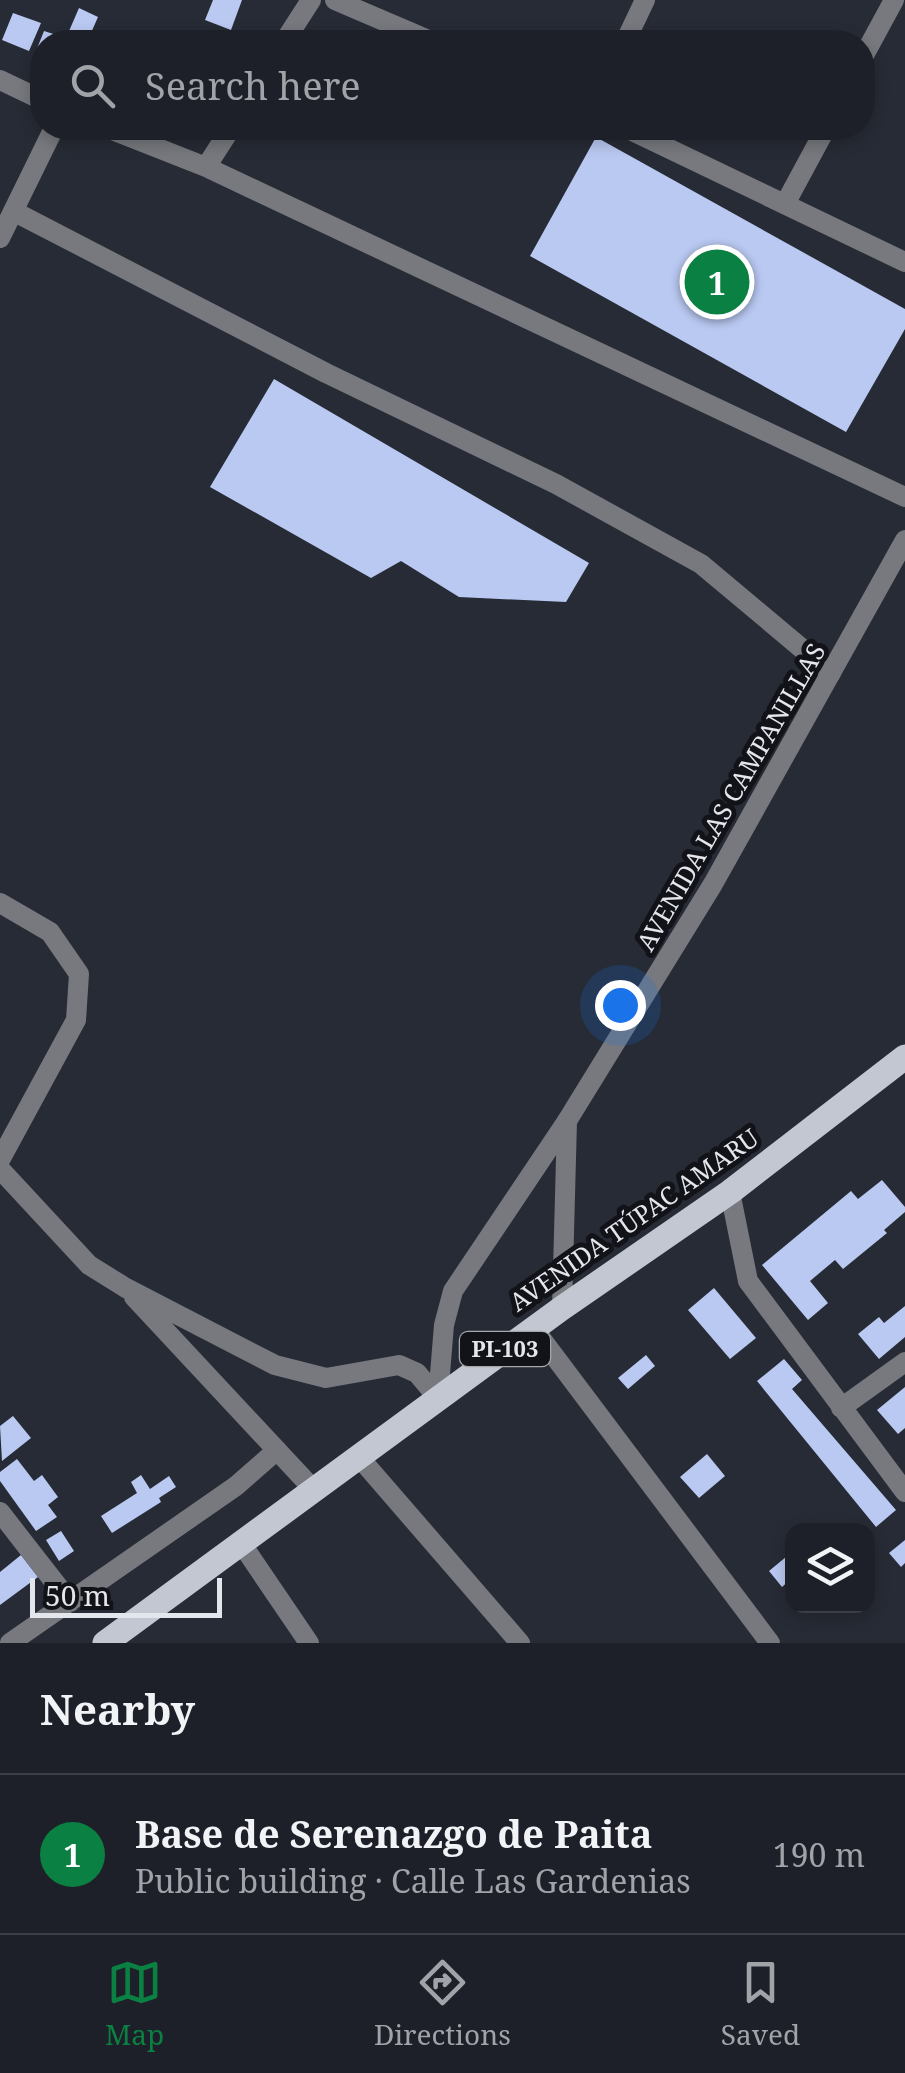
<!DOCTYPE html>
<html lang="en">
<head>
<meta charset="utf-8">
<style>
	body { margin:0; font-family:"Noto Serif",serif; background:#252830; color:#f1f3f6 }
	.controls { position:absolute; right:30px; bottom:30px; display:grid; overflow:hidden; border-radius:20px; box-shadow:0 5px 15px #0003 }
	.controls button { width:90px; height:90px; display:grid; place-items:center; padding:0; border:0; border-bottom:2px solid #3b3e45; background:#1d2028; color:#f1f3f6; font:50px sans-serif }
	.scale { position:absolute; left:30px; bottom:25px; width:192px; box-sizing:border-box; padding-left:10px; border:5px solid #e4e6ed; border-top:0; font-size:28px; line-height:35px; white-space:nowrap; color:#e4e6ed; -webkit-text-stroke:8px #121318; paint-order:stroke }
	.you { position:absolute; left:620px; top:1005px; width:35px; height:35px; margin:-25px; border:8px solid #fff; border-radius:50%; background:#1a73e8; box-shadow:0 0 0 15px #1a73e833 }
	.badge { display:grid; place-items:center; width:65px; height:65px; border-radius:50%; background:#0b8043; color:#fff; font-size:32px; font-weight:700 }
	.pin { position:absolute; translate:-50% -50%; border:5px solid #fff; box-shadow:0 2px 10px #0006 }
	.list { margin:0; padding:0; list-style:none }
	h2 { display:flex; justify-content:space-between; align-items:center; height:130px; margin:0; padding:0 40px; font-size:42px }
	h2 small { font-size:32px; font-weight:400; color:#a0a3a8 }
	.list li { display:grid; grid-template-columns:65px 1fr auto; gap:30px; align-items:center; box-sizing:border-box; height:160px; padding:0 40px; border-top:2px solid #3b3e45 }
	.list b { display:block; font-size:38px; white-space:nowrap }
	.list p { margin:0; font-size:32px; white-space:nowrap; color:#a0a3a8 }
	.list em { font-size:32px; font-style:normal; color:#a0a3a8 }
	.icon { flex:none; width:55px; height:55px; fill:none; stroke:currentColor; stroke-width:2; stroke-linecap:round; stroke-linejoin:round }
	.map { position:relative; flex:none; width:905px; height:1643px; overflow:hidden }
	.search { position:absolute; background:#1d2028; box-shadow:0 5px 15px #0003; left:30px; right:30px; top:30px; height:110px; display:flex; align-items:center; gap:25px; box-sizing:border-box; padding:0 35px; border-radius:40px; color:#a0a3a8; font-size:38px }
	.sheet { height:290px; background:#1d2028 }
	nav { display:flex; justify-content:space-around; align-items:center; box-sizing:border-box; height:140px; border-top:2px solid #3b3e45; background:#1d2028; font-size:28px; color:#a0a3a8 }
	nav a { display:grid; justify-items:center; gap:5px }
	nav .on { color:#0b8043 }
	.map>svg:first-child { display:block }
	.building { fill:#bac9f2 }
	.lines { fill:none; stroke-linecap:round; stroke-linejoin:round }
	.minor { stroke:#77797e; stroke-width:20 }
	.tertiary { stroke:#77797e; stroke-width:20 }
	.primary { stroke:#c3c7d2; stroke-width:25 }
	.labels { text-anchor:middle; stroke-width:10; stroke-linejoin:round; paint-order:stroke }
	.shield { fill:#121318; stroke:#a5a7ad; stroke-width:2.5 }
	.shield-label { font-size:22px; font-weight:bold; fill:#e4e6ed }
	.street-label { font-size:25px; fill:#e4e6ed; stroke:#121318 }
</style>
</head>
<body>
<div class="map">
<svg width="905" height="1643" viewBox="0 0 905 1643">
	<rect width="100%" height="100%" fill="#272b35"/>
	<path class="building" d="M213 0H242L231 30 205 20Z
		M79 8 98 17 87 42H42V59L34 56 44 31 66 38Z
		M13 13 41 23 29 51 2 40Z
		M596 137 905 309V329L846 432 530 256Z
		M274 379 589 563 566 602 459 597 401 561 371 578 210 487Z
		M882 1180 905 1207V1212L884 1230 887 1233 843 1269 835 1260 810 1281 828 1303 808 1320 762 1265 851 1191 858 1199Z
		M714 1288 756 1338 730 1359 688 1310Z
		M905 1306V1337L879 1359 858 1334 879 1317 884 1323Z
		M646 1355 655 1366 628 1389 618 1378Z
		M784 1359 802 1380 792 1389 896 1510 876 1527 757 1381Z
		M905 1387V1428L898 1434 877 1410Z
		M13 1416 31 1438 2 1461 0 1426Z
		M707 1454 725 1476 699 1498 680 1477Z
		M17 1459 34 1481 42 1475 58 1497 48 1505 57 1517 36 1531 0 1481V1472Z
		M141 1475 150 1489 169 1476 176 1487 159 1498 161 1502 112 1533 101 1516 137 1493 131 1482Z
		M61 1531 74 1551 59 1561 46 1540Z
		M905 1540V1563L901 1567 889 1553Z
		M792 1552V1578L782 1587 769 1571Z
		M21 1555 38 1577 0 1605V1572Z"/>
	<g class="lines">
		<path class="minor" d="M335 0 433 42
			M284 42 311 0
			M625 42 645 0
			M862 59 894 0
			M0 80 42 100
			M107 128 206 167 905 497
			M626 128 905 262
			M206 167 231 128
			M785 204 826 128
			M13 211 326 373 556 484 701 564 831 673
			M0 238 54 128
			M0 903 50 932 79 974 76 1020 0 1160
			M0 1169 89 1265 126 1288 275 1365 326 1378 399 1365 417 1373 438 1398
			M730 1192 748 1281 905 1492
			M134 1297 314 1490
			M534 1329 770 1643
			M438 1398 444 1325 453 1291 567 1121
			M841 1408 905 1362
			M359 1457 520 1643
			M0 1512 70 1602
			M241 1543 309 1643
			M10 1643 236 1486 277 1450"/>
		<path class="tertiary" d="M562 1308 567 1121 713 884 905 540"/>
		<path class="primary" d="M105 1643 562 1308 730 1192 905 1057"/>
	</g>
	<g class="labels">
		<rect class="shield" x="460" y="1332" width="90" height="34" rx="8"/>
		<g class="shield-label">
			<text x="505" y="1357">PI-103</text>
		</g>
		<g class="street-label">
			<text transform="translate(731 797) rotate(-60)" y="9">AVENIDA LAS CAMPANILLAS</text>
			<text transform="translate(634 1220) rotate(-35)" y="9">AVENIDA TÚPAC AMARU</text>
		</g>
	</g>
</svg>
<div class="controls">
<button><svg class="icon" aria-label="layers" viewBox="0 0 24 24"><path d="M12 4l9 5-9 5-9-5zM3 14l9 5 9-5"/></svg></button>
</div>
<div class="scale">50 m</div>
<div class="you"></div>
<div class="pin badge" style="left:717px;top:282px">1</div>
<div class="search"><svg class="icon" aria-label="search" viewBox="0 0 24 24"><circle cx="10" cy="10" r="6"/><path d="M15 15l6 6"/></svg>Search here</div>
</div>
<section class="sheet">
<h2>Nearby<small></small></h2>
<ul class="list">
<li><span class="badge">1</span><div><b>Base de Serenazgo de Paita</b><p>Public building · Calle Las Gardenias</p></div><em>190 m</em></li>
</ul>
</section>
<nav>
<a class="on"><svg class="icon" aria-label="map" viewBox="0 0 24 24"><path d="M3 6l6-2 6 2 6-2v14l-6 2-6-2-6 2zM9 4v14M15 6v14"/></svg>Map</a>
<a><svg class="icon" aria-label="directions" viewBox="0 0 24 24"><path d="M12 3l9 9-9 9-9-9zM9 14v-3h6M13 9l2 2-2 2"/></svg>Directions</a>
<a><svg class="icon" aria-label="saved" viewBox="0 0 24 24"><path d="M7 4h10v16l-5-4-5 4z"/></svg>Saved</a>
</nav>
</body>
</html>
